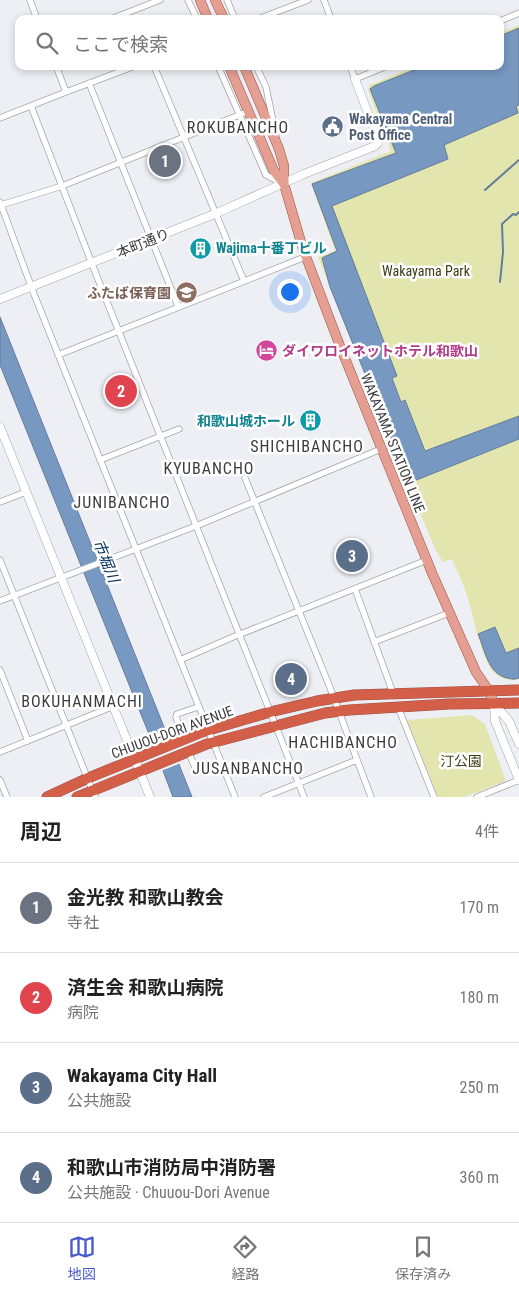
<!DOCTYPE html>
<html lang="ja">
<head>
<meta charset="utf-8">
<style>
	body { margin:0; font-family:"Roboto Condensed","Noto Sans JP",sans-serif; background:#f6f6f6; color:#222 }
	.you { position:absolute; left:289px; top:291px; width:18px; height:18px; margin:-12px; border:4px solid #fff; border-radius:50%; background:#1a73e8; box-shadow:0 0 0 8px #1a73e833 }
	.badge { display:grid; place-items:center; width:32px; height:32px; border-radius:50%; background:#4759ce; color:#fff; font-size:16px; font-weight:700 }
	.pin { position:absolute; translate:-50% -50%; border:2px solid #fff; box-shadow:0 1px 5px #0006 }
	.list { margin:0; padding:0; list-style:none }
	h2 { display:flex; justify-content:space-between; align-items:center; height:65px; margin:0; padding:0 20px; font-size:21px }
	h2 small { font-size:16px; font-weight:400; color:#767676 }
	.list li { display:grid; grid-template-columns:32px 1fr auto; gap:15px; align-items:center; box-sizing:border-box; height:90px; padding:0 20px; border-top:1px solid #e0e0e0 }
	.list b { display:block; font-size:19px; white-space:nowrap }
	.list p { margin:0; font-size:16px; white-space:nowrap; color:#767676 }
	.list em { font-size:16px; font-style:normal; color:#767676 }
	.icon { flex:none; width:28px; height:28px; fill:none; stroke:currentColor; stroke-width:2; stroke-linecap:round; stroke-linejoin:round }
	.map { position:relative; flex:none; width:519px; height:797px; overflow:hidden }
	.search { position:absolute; background:#fff; box-shadow:0 2px 8px #0003; left:15px; right:15px; top:15px; height:55px; display:flex; align-items:center; gap:12px; box-sizing:border-box; padding:0 18px; border-radius:10px; color:#767676; font-size:19px }
	.sheet { height:425px; background:#fff }
	nav { display:flex; justify-content:space-around; align-items:center; box-sizing:border-box; height:70px; border-top:1px solid #e0e0e0; background:#fff; font-size:14px; color:#767676 }
	nav a { display:grid; justify-items:center; gap:2px }
	nav .on { color:#4759ce }
	.map>svg:first-child { display:block }
	.green { fill:#e2e5ae }
	.water { fill:#7798c1; stroke:#657c9a }
	.pier { fill:#eeeff5 }
	.lines { fill:none; stroke-linecap:round; stroke-linejoin:round }
	.stream { stroke:#657c9a; stroke-width:2 }
	.street-casing { stroke:#a4a5aa; stroke-width:7 }
	.secondary-casing { stroke:#a4a5aa; stroke-width:9 }
	.primary-casing { stroke:#9e5345; stroke-width:10 }
	.highway-casing { stroke:#9e5345; stroke-width:11 }
	.street { stroke:#fff; stroke-width:5.5 }
	.secondary { stroke:#fff; stroke-width:8 }
	.primary { stroke:#e59f92; stroke-width:9 }
	.highway { stroke:#d35f49; stroke-width:10 }
	.labels { text-anchor:middle; stroke-width:5; stroke-linejoin:round; paint-order:stroke }
	.service-label { font-size:14px; font-weight:bold; fill:#4e5e75; stroke:#fff; text-anchor:start }
	.street-label { font-size:14px; fill:#3c3c3e; stroke:#fff }
	.culture-label { font-size:14px; font-weight:bold; fill:#0d838f; stroke:#fff; text-anchor:start }
	.park-label { font-size:14px; fill:#3c3d13; stroke:#fff }
	.education-label { font-size:14px; font-weight:bold; fill:#785e54; stroke:#fff; text-anchor:end }
	.hotel-label { font-size:14px; font-weight:bold; fill:#b23c85; stroke:#fff; text-anchor:start }
	.water-label { font-size:15px; font-style:italic; fill:#002f61; stroke:#fff }
	.quarter-label { font-size:16px; letter-spacing:1px; fill:#3c3c3e; stroke:#fff }
</style>
</head>
<body>
<div class="map">
<svg width="519" height="797" viewBox="0 0 519 797">
	<rect width="100%" height="100%" fill="#eeeff5"/>
	<path class="green" d="M519 25V679C510 682 496 677 491 669 479 649 474 618 467 595 463 583 457 571 452 559L443 562 436 551 408 484 318 257 335 251 311 183 391 151 368 90 370 85 416 66H500V33Z
		M472 715 485 724 506 781 464 797H438L407 720Z"/>
	<path class="water" d="M519 28V105L516 106 518 113 444 145 448 159 332 206 397 376 392 378 401 402 405 400 425 451 519 416V439L409 483 330 287 322 258 337 251 312 184 396 153 370 89 374 86 424 66H500V36Z
		M0 317 192 797H173L149 734 0 365Z
		M495 627 506 653 519 648V678C514 680 512 679 507 678 488 674 485 650 478 634Z"/>
	<path class="pier" d="M169 734 181 763 161 771 150 742Z"/>
	<g class="lines">
		<path class="stream" d="M485 190 519 160
			M500 282 503 252 502 224 513 214 516 215 519 212"/>
		<defs>
			<path id="street" d="M30 0 37 19
				M188 0 197 19
				M227 0 235 19
				M324 0 331 19
				M111 19 160 0
				M258 19 308 0
				M500 21 519 13
				M56 66 66 92
				M154 66 244 281
				M218 66 266 175 280 182
				M256 66 266 87 276 136
				M350 66 355 79 387 66
				M89 83 178 306
				M31 106 92 264 304 797
				M0 118 66 92 135 66
				M0 202 34 294 235 797
				M1 205 62 186 249 111
				M58 355 305 257
				M100 460 179 429
				M245 478 329 685 371 797
				M0 502 26 492
				M0 560 95 797
				M355 589 393 693
				M0 601 196 526 381 449
				M374 642 449 613
				M180 660 233 637 427 560
				M0 670 28 741
				M398 707 434 797
				M183 739 176 717 177 714 198 707
				M188 751 197 772 222 764
				M0 752 114 706
				M0 780 7 797
				M264 797 357 760
				M477 797 519 780"/>
			<path id="secondary" d="M0 299 217 213 304 174 375 146 378 143V139L355 79
				M0 427 150 797
				M494 704 495 721 519 780
				M494 704 509 721 519 744"/>
			<path id="primary" d="M200 0 208 19
				M215 0 224 19
				M229 66 274 171 284 184
				M244 66 279 149 284 166V184L303 249 340 346 432 573 476 672 489 691 494 704"/>
			<path id="highway" d="M47 797 88 778 202 732 270 712 317 701 354 695 519 690
				M77 797 207 744 325 713 349 710 449 704 519 703"/>
		</defs>
		<use href="#street" class="street-casing"/>
		<use href="#secondary" class="secondary-casing"/>
		<use href="#primary" class="primary-casing"/>
		<use href="#highway" class="highway-casing"/>
		<use href="#street" class="street"/>
		<use href="#secondary" class="secondary"/>
		<use href="#primary" class="primary"/>
		<use href="#highway" class="highway"/>
	</g>
	<defs>
		<symbol id="civic-disc" viewBox="-11 -11 22 22"><circle r="9.5" fill="#5c6f8a" stroke="#fff"/><path d="M-.6-6.5H3V-4.5H.6V-3L4-1V1h2V6H-6V1h2V-1L-.6-3ZM-1.2 2.5V6h2.4V2.5Z" fill="#fff"/></symbol>
		<symbol id="building-disc" viewBox="-11 -11 22 22"><circle r="9.5" fill="#0f9aa8" stroke="#fff"/><path d="M-4-6H4V6H1V3H-1V6H-4ZM-2.5-4.3h1.7v1.8h-1.7ZM.8-4.3h1.7v1.8H.8ZM-2.5-1h1.7V.8h-1.7ZM.8-1h1.7V.8H.8Z" fill="#fff"/></symbol>
		<symbol id="school-disc" viewBox="-11 -11 22 22"><circle r="9.5" fill="#8d6e63" stroke="#fff"/><path d="M0-5L7-2L0 1L-7-2ZM-4 1L0 2.5L4 1V4Q0 6-4 4Z" fill="#fff"/></symbol>
		<symbol id="hotel-disc" viewBox="-11 -11 22 22"><circle r="9.5" fill="#d1479c" stroke="#fff"/><path d="M-6-4.5h1.5V1H6V5H4.5V3h-9V5H-6ZM-4 0a1.8 1.8 0 1 1 3.6 0ZM.5 0V-2.5h3Q6-2.5 6 0Z" fill="#fff"/></symbol>
	</defs>
	<g fill-rule="evenodd">
		<use href="#civic-disc" x="320" y="114" width="25" height="25"/>
		<use href="#building-disc" x="188" y="236" width="25" height="25"/>
		<use href="#school-disc" x="174" y="280" width="25" height="25"/>
		<use href="#hotel-disc" x="254" y="338" width="25" height="25"/>
		<use href="#building-disc" x="298" y="408" width="25" height="25"/>
	</g>
	<g class="labels">
		<g class="service-label">
			<text x="349" y="124">Wakayama Central<tspan x="349" dy="16">Post Office</tspan></text>
		</g>
		<g class="street-label">
			<text transform="translate(143 243) rotate(-22)" y="5">本町通り</text>
			<text transform="translate(393 443) rotate(68)" y="5">WAKAYAMA STATION LINE</text>
			<text transform="translate(172 732) rotate(-20)" y="5">CHUUOU-DORI AVENUE</text>
		</g>
		<g class="culture-label">
			<text x="216" y="253">Wajima十番丁ビル</text>
			<text x="295" y="426" text-anchor="end">和歌山城ホール</text>
		</g>
		<g class="park-label">
			<text x="426" y="276">Wakayama Park</text>
			<text x="461" y="766">汀公園</text>
		</g>
		<g class="education-label">
			<text x="171" y="298">ふたば保育園</text>
		</g>
		<g class="hotel-label">
			<text x="282" y="356">ダイワロイネットホテル和歌山</text>
		</g>
		<g class="water-label">
			<text transform="translate(106 561) rotate(68)" y="5">市堀川</text>
		</g>
		<g class="quarter-label">
			<text x="238" y="133">ROKUBANCHO</text>
			<text x="307" y="452">SHICHIBANCHO</text>
			<text x="209" y="474">KYUBANCHO</text>
			<text x="122" y="508">JUNIBANCHO</text>
			<text x="82" y="707">BOKUHANMACHI</text>
			<text x="343" y="748">HACHIBANCHO</text>
			<text x="248" y="774">JUSANBANCHO</text>
		</g>
	</g>
</svg>
<div class="you"></div>
<div class="pin badge" style="left:165px;top:161px;background:#6b7280">1</div>
<div class="pin badge" style="left:121px;top:391px;background:#e0444e">2</div>
<div class="pin badge" style="left:352px;top:556px;background:#5c6f8a">3</div>
<div class="pin badge" style="left:291px;top:679px;background:#5c6f8a">4</div>
<div class="search"><svg class="icon" aria-label="search" viewBox="0 0 24 24"><circle cx="10" cy="10" r="6"/><path d="M15 15l6 6"/></svg>ここで検索</div>
</div>
<section class="sheet">
<h2>周辺<small>4件</small></h2>
<ul class="list">
<li><span class="badge" style="background:#6b7280">1</span><div><b>金光教 和歌山教会</b><p>寺社</p></div><em>170 m</em></li>
<li><span class="badge" style="background:#e0444e">2</span><div><b>済生会 和歌山病院</b><p>病院</p></div><em>180 m</em></li>
<li><span class="badge" style="background:#5c6f8a">3</span><div><b>Wakayama City Hall</b><p>公共施設</p></div><em>250 m</em></li>
<li><span class="badge" style="background:#5c6f8a">4</span><div><b>和歌山市消防局中消防署</b><p>公共施設 · Chuuou-Dori Avenue</p></div><em>360 m</em></li>
</ul>
</section>
<nav>
<a class="on"><svg class="icon" aria-label="map" viewBox="0 0 24 24"><path d="M3 6l6-2 6 2 6-2v14l-6 2-6-2-6 2zM9 4v14M15 6v14"/></svg>地図</a>
<a><svg class="icon" aria-label="directions" viewBox="0 0 24 24"><path d="M12 3l9 9-9 9-9-9zM9 14v-3h6M13 9l2 2-2 2"/></svg>経路</a>
<a><svg class="icon" aria-label="saved" viewBox="0 0 24 24"><path d="M7 4h10v16l-5-4-5 4z"/></svg>保存済み</a>
</nav>
</body>
</html>
